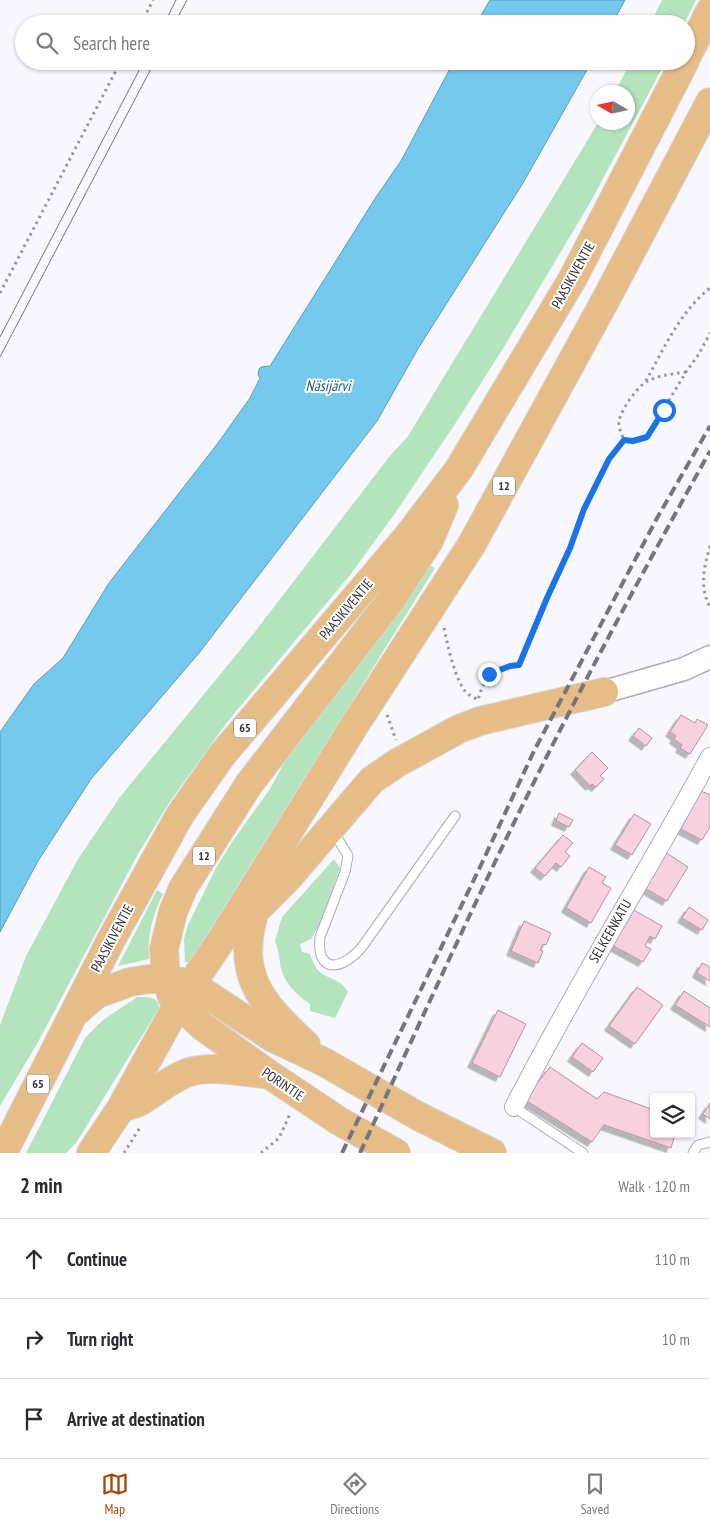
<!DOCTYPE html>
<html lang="en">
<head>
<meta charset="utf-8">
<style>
	body { margin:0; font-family:"PT Sans Narrow",sans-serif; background:#f2f2f3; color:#2b2b33 }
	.controls { position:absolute; right:15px; bottom:15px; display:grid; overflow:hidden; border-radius:5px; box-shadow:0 1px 4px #0004 }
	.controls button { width:45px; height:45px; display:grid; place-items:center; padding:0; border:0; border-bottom:1px solid #e1e1e2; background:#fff; color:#2b2b33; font:25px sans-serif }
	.compass { position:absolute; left:590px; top:85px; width:45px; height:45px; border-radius:50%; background:#fff; box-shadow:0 1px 4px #0004; rotate:279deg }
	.stop { position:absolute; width:15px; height:15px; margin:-11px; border:4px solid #1a73e8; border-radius:50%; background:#fff }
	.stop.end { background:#1a73e8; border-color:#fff; box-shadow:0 1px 5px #0008 }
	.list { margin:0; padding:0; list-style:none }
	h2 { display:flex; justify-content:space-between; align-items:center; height:65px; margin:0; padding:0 20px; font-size:21px }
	h2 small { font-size:16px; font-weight:400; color:#7c7c81 }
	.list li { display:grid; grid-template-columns:32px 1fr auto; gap:15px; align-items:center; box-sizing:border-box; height:80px; padding:0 20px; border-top:1px solid #e1e1e2 }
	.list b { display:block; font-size:19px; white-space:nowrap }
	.list em { font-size:16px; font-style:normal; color:#7c7c81 }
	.icon { flex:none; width:28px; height:28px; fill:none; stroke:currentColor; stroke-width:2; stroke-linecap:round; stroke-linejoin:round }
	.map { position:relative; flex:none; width:710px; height:1153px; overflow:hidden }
	.search { position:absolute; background:#fff; box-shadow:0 1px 4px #0004; left:15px; right:15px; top:15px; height:55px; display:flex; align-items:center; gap:12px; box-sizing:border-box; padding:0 18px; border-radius:28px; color:#7c7c81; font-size:19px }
	.sheet { height:305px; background:#fff }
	nav { display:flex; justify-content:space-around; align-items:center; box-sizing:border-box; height:70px; border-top:1px solid #e1e1e2; background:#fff; font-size:14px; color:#7c7c81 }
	nav a { display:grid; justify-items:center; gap:2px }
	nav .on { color:#a94708 }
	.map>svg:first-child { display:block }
	.green { fill:#b4e4bd }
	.water { fill:#75c9ec; stroke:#619bb8 }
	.building { fill:#f7d1dd; stroke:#b5929d; filter:url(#shadow) }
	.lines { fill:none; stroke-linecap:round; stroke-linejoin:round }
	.service-casing { stroke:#ada8c8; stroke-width:11 }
	.minor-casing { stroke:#ada8c8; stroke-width:20 }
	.tertiary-casing { stroke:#ada8c8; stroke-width:25 }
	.trunk-casing { stroke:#d6d6d8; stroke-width:30 }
	.path { stroke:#9896a0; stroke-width:3; stroke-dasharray:2.5 4; stroke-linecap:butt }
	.service { stroke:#fff; stroke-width:9 }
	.minor { stroke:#fff; stroke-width:18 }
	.tertiary { stroke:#fff; stroke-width:22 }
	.trunk { stroke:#e6bc87; stroke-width:28 }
	.tram { stroke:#76747f; stroke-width:1 }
	.rail { stroke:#76747f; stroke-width:4; stroke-dasharray:10 5; stroke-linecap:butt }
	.route { stroke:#1a73e8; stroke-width:6 }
	.labels { text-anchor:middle; stroke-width:4; stroke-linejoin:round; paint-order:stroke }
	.shield { fill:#fff; stroke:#706e77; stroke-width:1 }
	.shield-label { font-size:12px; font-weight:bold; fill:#32303d }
	.street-label { font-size:14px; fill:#32303d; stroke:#fff }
	.water-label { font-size:15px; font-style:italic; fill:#1b5d75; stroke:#fff }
</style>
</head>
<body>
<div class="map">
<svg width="710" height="1153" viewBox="0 0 710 1153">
	<defs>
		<filter id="shadow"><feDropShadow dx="-4.5" dy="4.5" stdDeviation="0" flood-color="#0004"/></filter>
	</defs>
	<rect width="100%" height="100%" fill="#f8f7fe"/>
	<path class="green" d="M662 0H696L684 24H650Z
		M631 61H666L590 203 504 347 455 424 396 512 350 575 228 721 169 803 138 854 38 1042 0 1106V1025L26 956 78 859 120 797 254 633 389 457 408 436 598 123 628 122V92H615Z
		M428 564 435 568 190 962H185L184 939 188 925 216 868 232 842 270 789 291 750Z
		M334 859 340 868 320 924 311 939 300 944 302 952 310 954C312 959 314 965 317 969 326 980 340 977 348 992L335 1018 310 1011V1004C298 996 284 983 281 968 279 959 279 950 275 941L282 917Z
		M157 890 163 894C153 915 147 935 149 959L118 966Z
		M137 997C147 997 159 996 159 1008L76 1143 66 1153H26L85 1038 103 1020Z"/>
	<path class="water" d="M490 0H625L612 24H476Z
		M454 61H592L523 183 419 347 377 421 199 653 91 779 38 861 0 932V732L34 684 63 658 109 583 218 443 250 398 260 378 258 375 259 369 261 367 270 366 376 197 401 161Z"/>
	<path class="building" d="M681 715 695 723 697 719 708 725 690 754 680 748 682 745 674 739 676 736 670 732Z
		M639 728 652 738 646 746 633 736Z
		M592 752 608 768 600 776 604 779 596 787 592 784 590 786 575 770Z
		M701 791 710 795V827L702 840 681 829Z
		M559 813 573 820 569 827 556 821Z
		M634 814 651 824 632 855 615 845Z
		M563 835 573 843 565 852 570 856 561 867 556 863 545 876 535 868Z
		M665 852 688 867 667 901 643 887Z
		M589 867 606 877 602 883 611 888 591 923 566 908Z
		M689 907 708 920 702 930 682 918Z
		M630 908 662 926 655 939 650 936 645 946 651 949 643 962 610 944Z
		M524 921 551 933 546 945 543 944 540 950 543 951 538 963 511 951Z
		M702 963 710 967V981L697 973Z
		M637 987 663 1005 635 1044 609 1026Z
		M684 991 710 1008V1027L675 1005Z
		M498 1010 526 1024 500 1077 472 1063Z
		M582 1043 603 1058 593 1072 572 1057Z
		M550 1067 597 1099 604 1092 654 1110V1134H675L671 1148 604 1125 592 1142 527 1101 525 1099Z
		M710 1103V1119L703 1114Z"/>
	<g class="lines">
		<defs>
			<path id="service" d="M330 832 338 839 348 856 345 872 320 937C316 976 344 969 362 947L455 816
				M514 1107 583 1153
				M693 1153 698 1145 710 1142"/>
			<path id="minor" d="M514 1107C575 988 646 874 710 757"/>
			<path id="tertiary" d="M604 692 684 669 710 657"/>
			<path id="trunk" d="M686 58 710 11
				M257 904C234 973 258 1000 306 1045
				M245 921 288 878 372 780 397 763 459 729 480 721 604 692
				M77 1011 97 994 130 982 149 979H166L191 984 273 1038 324 1062 418 1116 492 1153
				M121 1108C127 1106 134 1105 139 1102 155 1093 171 1078 189 1072 214 1065 244 1072 269 1075
				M3 1153 111 940 180 815 222 755 408 536 459 469 573 278 685 61
				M91 1153 121 1108 178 1004 222 939 356 723 472 544 605 301 710 102
				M396 1153 339 1121 270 1075 202 1026 172 997 166 979 164 949 173 912 183 888 249 784 391 600 429 541 444 505"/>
		</defs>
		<use href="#service" class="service-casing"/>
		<use href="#minor" class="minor-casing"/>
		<use href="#tertiary" class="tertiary-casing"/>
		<use href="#trunk" class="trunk-casing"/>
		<path class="path" d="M141 24 153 0
			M0 293 121 61
			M686 372C673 374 660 375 648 381 638 385 621 410 619 421 618 427 622 435 624 440L633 441 647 437 686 372 699 354 710 333
			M646 381C664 348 680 312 710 288
			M710 546C704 567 699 587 710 607
			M444 628C447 643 455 679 465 691 468 695 474 697 478 700 485 675 492 668 519 665L547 598 570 548 583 509 609 459 624 440
			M387 715 396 740
			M124 1153 141 1126
			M261 1153 279 1138 290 1114"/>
		<use href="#service" class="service"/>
		<use href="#minor" class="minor"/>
		<use href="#tertiary" class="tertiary"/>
		<use href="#trunk" class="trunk"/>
		<path class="tram" d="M164 24 176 0
			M174 24 187 0
			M0 337 144 61
			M0 357 155 61"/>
		<path class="rail" d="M342 1153 481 865 534 751 656 520 710 426
			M360 1153C422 1018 483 883 550 750 601 649 655 550 710 451"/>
	</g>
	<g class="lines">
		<path class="route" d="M489 674 510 666 519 665 547 598 570 548 584 509 609 459 624 440 633 441 647 437 664 410"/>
	</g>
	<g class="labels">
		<g class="shield">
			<rect x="493" y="476.5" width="22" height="19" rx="4"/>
			<rect x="234" y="718.5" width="22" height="19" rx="4"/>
			<rect x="193" y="846.5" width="22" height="19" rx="4"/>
			<rect x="27" y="1074.5" width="22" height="19" rx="4"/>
		</g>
		<g class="shield-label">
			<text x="504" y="490">12</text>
			<text x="245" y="732">65</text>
			<text x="204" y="860">12</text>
			<text x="38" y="1088">65</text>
		</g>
		<g class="street-label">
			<text transform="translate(573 275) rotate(-61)" y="5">PAASIKIVENTIE</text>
			<text transform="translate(346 609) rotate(-50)" y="5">PAASIKIVENTIE</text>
			<text transform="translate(610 931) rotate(-60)" y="5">SELKEENKATU</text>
			<text transform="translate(112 938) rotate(-62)" y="5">PAASIKIVENTIE</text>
			<text transform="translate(283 1084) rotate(34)" y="5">PORINTIE</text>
		</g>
		<g class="water-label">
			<text x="328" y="391">Näsijärvi</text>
		</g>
	</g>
</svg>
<div class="controls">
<button><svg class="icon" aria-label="layers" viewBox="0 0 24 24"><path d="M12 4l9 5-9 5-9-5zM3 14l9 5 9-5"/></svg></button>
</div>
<svg class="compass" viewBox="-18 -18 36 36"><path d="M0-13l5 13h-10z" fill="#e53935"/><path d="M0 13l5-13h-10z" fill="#7c7c81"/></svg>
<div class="stop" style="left:664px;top:410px"></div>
<div class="stop end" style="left:489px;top:674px"></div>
<div class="search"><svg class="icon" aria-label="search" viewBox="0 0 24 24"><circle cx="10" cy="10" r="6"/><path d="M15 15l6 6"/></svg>Search here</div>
</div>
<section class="sheet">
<h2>2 min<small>Walk · 120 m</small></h2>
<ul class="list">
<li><svg class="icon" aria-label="ahead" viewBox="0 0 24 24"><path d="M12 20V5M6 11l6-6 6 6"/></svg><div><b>Continue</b></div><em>110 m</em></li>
<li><svg class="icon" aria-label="right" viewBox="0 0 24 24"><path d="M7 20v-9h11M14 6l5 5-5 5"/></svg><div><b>Turn right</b></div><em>10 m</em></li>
<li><svg class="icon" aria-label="arrive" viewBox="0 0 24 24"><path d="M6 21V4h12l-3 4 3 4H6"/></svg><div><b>Arrive at destination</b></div></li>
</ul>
</section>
<nav>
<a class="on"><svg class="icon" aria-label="map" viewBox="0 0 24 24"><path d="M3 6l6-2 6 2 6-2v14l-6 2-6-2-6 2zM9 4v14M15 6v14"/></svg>Map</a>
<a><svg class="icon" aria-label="directions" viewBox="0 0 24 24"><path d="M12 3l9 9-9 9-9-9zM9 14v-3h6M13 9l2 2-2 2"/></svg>Directions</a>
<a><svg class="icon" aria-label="saved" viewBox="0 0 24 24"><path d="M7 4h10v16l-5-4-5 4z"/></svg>Saved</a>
</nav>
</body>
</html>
